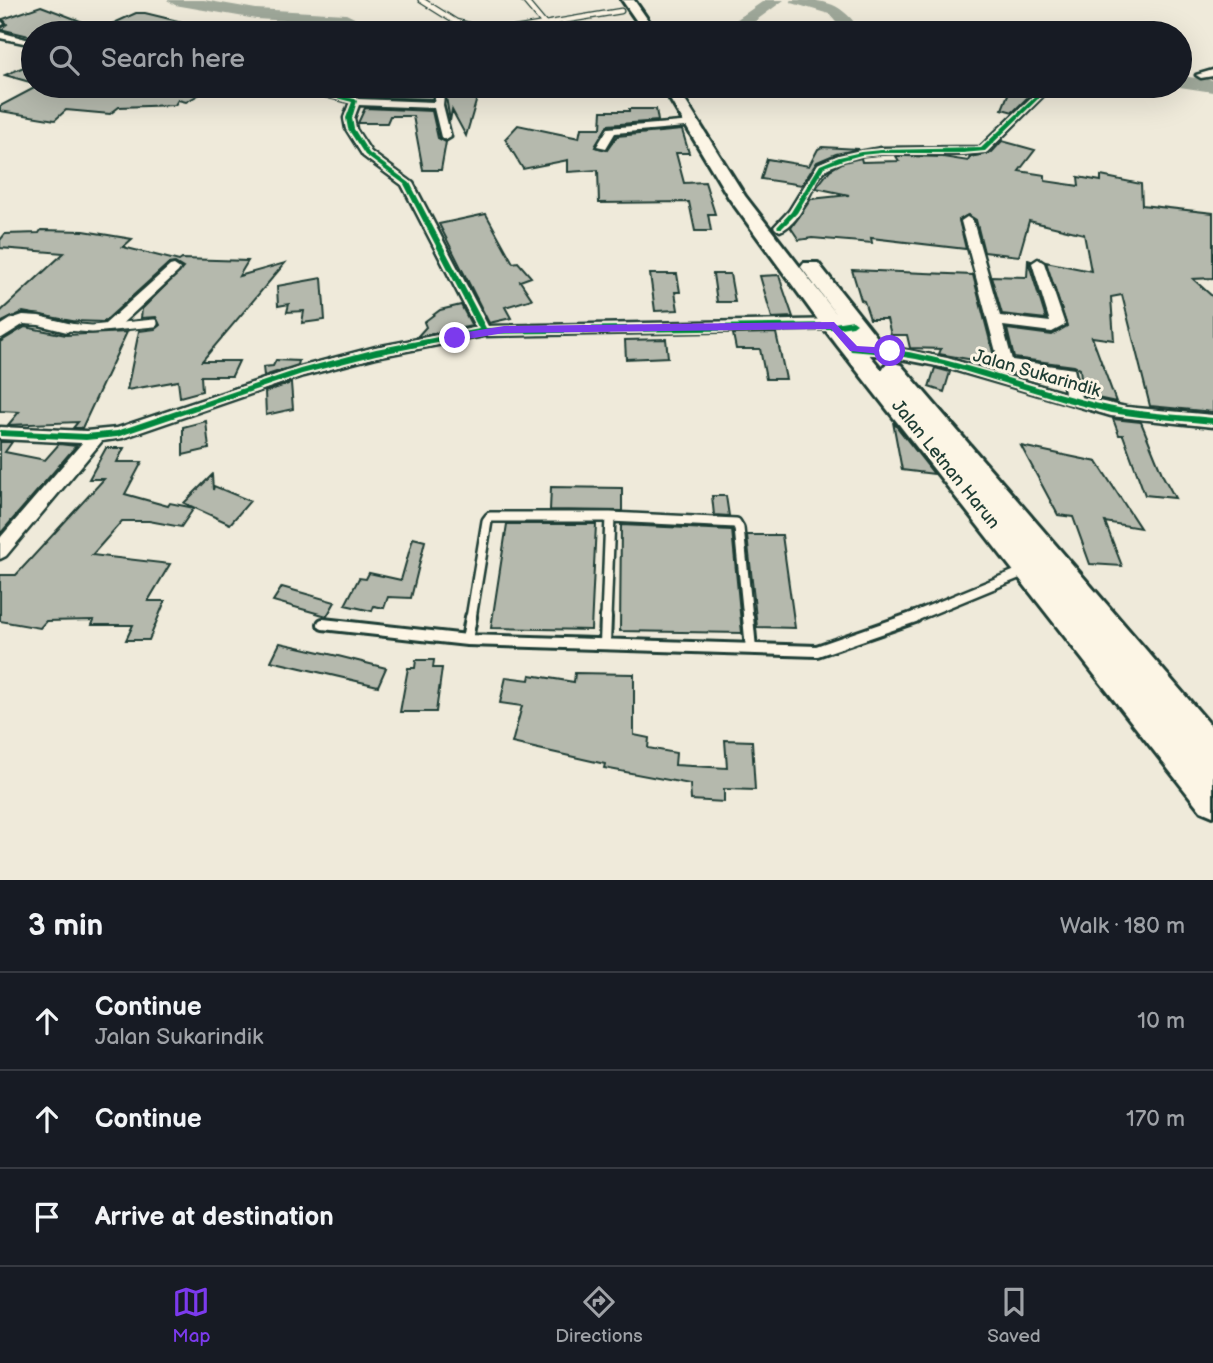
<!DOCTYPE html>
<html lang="en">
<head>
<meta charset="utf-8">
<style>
	body { margin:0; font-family:"Balsamiq Sans",sans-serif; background:#20242c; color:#f1f3f6 }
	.stop { position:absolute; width:21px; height:21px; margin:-16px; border:5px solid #7c3aed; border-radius:50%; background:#fff }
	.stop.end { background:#7c3aed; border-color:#fff; box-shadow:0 2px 7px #0008 }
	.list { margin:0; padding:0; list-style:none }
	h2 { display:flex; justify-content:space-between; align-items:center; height:91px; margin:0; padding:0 28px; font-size:30px }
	h2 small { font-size:23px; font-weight:400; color:#9ea1a6 }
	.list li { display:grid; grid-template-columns:46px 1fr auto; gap:21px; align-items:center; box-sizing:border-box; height:98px; padding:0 28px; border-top:2px solid #363941 }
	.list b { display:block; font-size:26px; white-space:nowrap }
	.list p { margin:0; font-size:23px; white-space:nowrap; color:#9ea1a6 }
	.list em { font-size:23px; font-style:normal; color:#9ea1a6 }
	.icon { flex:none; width:38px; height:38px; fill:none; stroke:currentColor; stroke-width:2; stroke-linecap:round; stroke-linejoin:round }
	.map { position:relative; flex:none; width:1213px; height:880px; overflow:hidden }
	.search { position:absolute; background:#171b24; box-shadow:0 7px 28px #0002; left:21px; right:21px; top:21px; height:77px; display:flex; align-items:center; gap:18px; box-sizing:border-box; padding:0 24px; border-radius:38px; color:#9ea1a6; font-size:26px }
	.sheet { height:385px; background:#171b24 }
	nav { display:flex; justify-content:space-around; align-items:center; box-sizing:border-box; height:98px; border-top:2px solid #363941; background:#171b24; font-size:19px; color:#9ea1a6 }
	nav a { display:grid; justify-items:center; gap:4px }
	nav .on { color:#7c3aed }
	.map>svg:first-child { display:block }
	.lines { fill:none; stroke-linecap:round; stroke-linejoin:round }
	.river { fill:#9fa89a; fill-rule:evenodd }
	.building { fill:#b5b9ad; stroke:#1f3d34; stroke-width:2 }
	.service-far3-casing { stroke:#1f3d34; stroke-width:7 }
	.service-far2-casing { stroke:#1f3d34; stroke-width:11 }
	.service-far1-casing { stroke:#1f3d34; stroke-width:14 }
	.service-casing { stroke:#1f3d34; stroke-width:16 }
	.minor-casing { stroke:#1f3d34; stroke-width:5 }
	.primary-casing { stroke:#1f3d34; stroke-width:6 }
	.service-far3 { stroke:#fcf5e5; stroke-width:4.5 }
	.service-far2 { stroke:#fcf5e5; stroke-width:7 }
	.service-far1 { stroke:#fcf5e5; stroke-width:9 }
	.service { stroke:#fcf5e5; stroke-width:10 }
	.minor { fill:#fcf5e5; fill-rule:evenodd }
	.primary { fill:#fcf5e5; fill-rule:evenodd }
	.cycleway-casing { stroke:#fcf5e5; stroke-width:4 }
	.cycleway { fill:#00873e; fill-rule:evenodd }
	.route { fill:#7c3aed }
	.labels { text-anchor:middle; stroke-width:6; stroke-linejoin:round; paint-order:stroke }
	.street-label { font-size:18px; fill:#1f3d34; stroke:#fcf5e5 }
</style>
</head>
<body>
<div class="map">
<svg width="1213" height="880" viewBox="0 0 1213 880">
	<rect width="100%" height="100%" fill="#efeada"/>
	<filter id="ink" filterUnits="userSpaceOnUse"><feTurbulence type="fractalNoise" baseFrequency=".0143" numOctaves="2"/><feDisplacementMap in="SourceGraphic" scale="14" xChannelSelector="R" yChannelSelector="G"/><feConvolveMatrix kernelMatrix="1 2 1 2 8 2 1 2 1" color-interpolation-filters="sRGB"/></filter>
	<g filter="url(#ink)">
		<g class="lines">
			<path class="river" d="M167 0H204L256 9 346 14 369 25 373 33H355L342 24 256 19 175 5Z
				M765 0H784L754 22 760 33H742L736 20Z
				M790 0C822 0 838 0 858 27L857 33H839L840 27 829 14 792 3Z
				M1180 76 1213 80V92L1173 86H1180Z"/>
		</g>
		<path class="building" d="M41 6 101 29 136 13H145L203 27 202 33H33V37L0 29 7 24 3 19Z
			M33 63V83L5 75Z
			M38 86H214L186 102 178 100 175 105 119 107 110 114 66 110 55 120 0 111V106Z
			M1011 87 1034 91 1013 112 1002 109Z
			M374 92 414 93 434 94 432 99 372 97Z
			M478 95 466 136 452 110 450 121 446 97Z
			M365 108 432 111 438 138 446 142 441 170H423L413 116H390L387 123H358Z
			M629 109H656L658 121 608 125 595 147 607 150 617 136 682 130 689 153H676L684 183 705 182 715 214H708L711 231H695L689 202 599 203 598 170 568 172V160L523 169 505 139 518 125 579 138 581 128H601L602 111H629Z
			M1002 141 1035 150 1019 171 1045 175V181L1079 186 1078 177 1101 181V176L1141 184 1142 205 1213 213V278L1193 279 1213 297V412L1150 406 1122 295 1111 297 1114 340 1092 337 1116 402 1083 395 1080 369 1074 366 1014 358 1007 329 1052 335 1067 326 1046 262 1091 271 1084 234 1029 221 1019 256 984 252 976 220 968 215 959 220 966 249 871 238 872 243 812 238 799 240 791 228 811 199 849 195 816 188 830 170 844 162 861 158 862 162 899 161 896 156H904L943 157 968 161 970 157 991 153Z
			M822 147 859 149 836 154 817 162 802 185 761 179 767 159 809 166 818 149Z
			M486 214 513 263 518 262 531 277 520 281 532 299 505 307 511 318 489 323 439 224Z
			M41 230 84 231 132 239 123 247 179 261 182 259 248 261 239 276 285 263 202 361H239L232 376H201L202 391 180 397 178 381 127 390 139 331 155 329 160 325 156 317 141 318 142 309 183 268 175 263 168 264 104 322 72 321 23 312 0 323V312L64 253 0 248V240L5 234 39 233Z
			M1028 260 1031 261 1029 264 1046 319 1002 314 991 276 1027 277Z
			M852 270 973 275 996 364 1001 367 984 366 979 361 939 354 941 349 910 348 907 335H891L887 319H870L864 301 861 300Z
			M650 274H677L680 292H675L678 310 655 311Z
			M713 274H730L735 302H717Z
			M779 275 782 285 793 317 772 318 760 276Z
			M322 278 325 320 302 323 304 311 287 312 289 304 278 306 277 286Z
			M461 305 472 326 417 337 426 327 424 322 440 310Z
			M25 327 66 335 127 332 82 428H73L78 422 8 425 19 412 0 411V342Z
			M776 333 786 379H766L760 349H736L733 334Z
			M666 339 668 357 626 359 625 340Z
			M276 360 299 361 298 365 264 376 263 367 273 366Z
			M935 368 950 372 944 392 929 387Z
			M291 383 293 409 266 415 265 392Z
			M1113 419 1141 422 1163 476 1175 498 1145 495 1123 435H1119Z
			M206 421 209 449 183 455V427Z
			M893 422 934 474 902 470Z
			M0 442H12L5 452 45 460 59 444 76 446 0 534Z
			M1021 446 1097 462 1140 528 1105 522 1122 566 1090 564 1073 517 1058 515Z
			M106 448H124L117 462H142L125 494 168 506 170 503 194 508 181 527 149 521H122L92 555 170 564 148 601H165L149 640H126L133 625H92L94 620 46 621 40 628 0 621V575H16L104 479H89Z
			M212 475 213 490 214 486 250 501 230 524 184 503Z
			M551 487 622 488V511L550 510Z
			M712 496H726L729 516 714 515Z
			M507 524H596L591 630 491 628Z
			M621 525 732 530 742 633 620 631Z
			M747 535H782L795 628 757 627Z
			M413 538 425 541 411 598 388 597 384 608 374 606 372 611 345 605 359 578 366 579 369 573 401 580Z
			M282 587 335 602 327 616 273 601Z
			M280 643 338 656 386 668 378 686 271 661Z
			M416 660H434L433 668H442L436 712H400L408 668H415Z
			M575 673 634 674V735L649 738 648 748 676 753 675 765 727 768 725 740 752 741 755 790 724 789V802L691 800 690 784 604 768 605 764 512 743 522 706 500 703 506 677 529 680 530 675 574 682Z"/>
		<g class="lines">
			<defs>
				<path id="service-far3" d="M421 0 456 22 497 32 621 11
					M524 0 545 25"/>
				<path id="service-far2" d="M67 327 92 329 154 323"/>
				<path id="service-far1" d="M471 618 487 521 490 517H610L736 523 739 528 748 618
					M606 618 610 517
					M911 618 1025 571"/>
				<path id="service" d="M748 617 751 649
					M323 624 467 640 817 651 915 617
					M467 640 471 617
					M605 644 606 617"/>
				<path id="minor" d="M0 20 4 24 0 26Z
					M0 32 33 41V45L0 38Z
					M1213 70V76L1201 78 1196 75Z
					M287 86H303L358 99 434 102 437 91 486 86 488 88 483 91 444 95 443 105 451 137 446 140 441 137 434 108 359 105 354 118 356 129 371 152 413 183 488 326 843 319 850 324 843 329 484 336 376 357 303 376 123 438 102 441 6 556 0 559V538L82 443 0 439V427L86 431 117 428 300 367 376 347 476 328 402 185 363 156 346 129 344 118 350 102Z
					M1039 90 1047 92 987 152C943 161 864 141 828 168 810 180 806 221 780 231L774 227 789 211 818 164 837 156 881 148 980 147Z
					M693 121 697 122V126L615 133 606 148 597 146 608 128Z
					M967 217 973 221 1000 316 1050 322 1032 263 1038 259 1044 263 1065 325 1052 332 1003 326 1012 360 1074 369 1081 397 1126 407 1213 415V427L1111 416 947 368 885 356 849 352 847 349 854 344 885 346 947 358 1065 393 1063 377 1013 372 999 363 961 221Z
					M174 265 180 269 178 272 115 330H105L103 327 105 324 170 266Z
					M23 315 39 316 72 324 74 327 67 332 39 325 24 324 0 339V326L11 319Z"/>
				<path id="primary" d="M622 0H634L657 33H645Z
					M662 86H676L745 196 837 315 801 267 804 263H818L876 336 879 341 876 346 863 347 882 370 885 365 893 363 901 365 1213 728V816L1201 811 826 331 729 198Z"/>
			</defs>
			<use href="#service-far3" class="service-far3-casing"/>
			<use href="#service-far2" class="service-far2-casing"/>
			<use href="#service-far1" class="service-far1-casing"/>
			<use href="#service" class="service-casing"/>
			<use href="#minor" class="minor-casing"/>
			<use href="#primary" class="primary-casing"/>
			<use href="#service-far3" class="service-far3"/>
			<use href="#service-far2" class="service-far2"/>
			<use href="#service-far1" class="service-far1"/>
			<use href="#service" class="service"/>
			<use href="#minor" class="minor"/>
			<use href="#primary" class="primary"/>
			<defs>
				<path id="cycleway" d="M289 86H298L355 99 357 101 352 118 354 129 369 153 410 183 486 328 834 323 853 320 857 323 853 326 834 329 484 334 376 355 302 374 117 437 86 440 0 436V430L86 434 117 431 300 369 376 349 479 329 404 184 365 155 348 129 346 118 352 102Z
					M1042 90 1045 92 1044 93 985 151 963 153H881L861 155 843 160 824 167 797 213 782 228H778L777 227 791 212 820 165 839 157 861 152 881 150 981 148Z
					M854 346C876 348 897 349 918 354 978 366 1036 389 1095 403 1134 413 1174 414 1213 418V424L1140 417 1111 413 1067 402 947 366 916 359 885 354 851 351 850 349 851 347Z"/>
			</defs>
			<use href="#cycleway" class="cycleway-casing"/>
			<use href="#cycleway" class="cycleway"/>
		</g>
	</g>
	<path class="route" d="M834 322 857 346 890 348 895 351 890 355 850 351 831 329 504 333 455 341 450 338 455 334 504 326Z"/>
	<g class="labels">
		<g class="street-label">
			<text transform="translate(1037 373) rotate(16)" y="6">Jalan Sukarindik</text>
			<text transform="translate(946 464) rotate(51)" y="6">Jalan Letnan Harun</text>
		</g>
	</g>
</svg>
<div class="stop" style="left:890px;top:351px"></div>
<div class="stop end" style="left:455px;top:338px"></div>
<div class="search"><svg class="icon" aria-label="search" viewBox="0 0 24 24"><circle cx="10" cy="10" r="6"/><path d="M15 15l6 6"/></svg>Search here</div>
</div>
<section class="sheet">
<h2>3 min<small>Walk · 180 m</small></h2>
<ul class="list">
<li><svg class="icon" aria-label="ahead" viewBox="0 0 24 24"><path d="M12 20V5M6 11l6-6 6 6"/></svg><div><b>Continue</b><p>Jalan Sukarindik</p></div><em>10 m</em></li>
<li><svg class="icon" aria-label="ahead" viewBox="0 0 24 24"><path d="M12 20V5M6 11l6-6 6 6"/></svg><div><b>Continue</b></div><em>170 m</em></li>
<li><svg class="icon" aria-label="arrive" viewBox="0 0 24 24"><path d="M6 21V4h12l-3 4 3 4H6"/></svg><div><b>Arrive at destination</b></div></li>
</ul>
</section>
<nav>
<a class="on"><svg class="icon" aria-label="map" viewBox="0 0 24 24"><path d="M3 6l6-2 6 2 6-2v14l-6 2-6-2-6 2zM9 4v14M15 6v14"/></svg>Map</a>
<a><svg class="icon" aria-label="directions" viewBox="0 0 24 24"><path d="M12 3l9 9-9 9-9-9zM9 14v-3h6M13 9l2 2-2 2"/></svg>Directions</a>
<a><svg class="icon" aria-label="saved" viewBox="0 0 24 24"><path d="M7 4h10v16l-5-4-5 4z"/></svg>Saved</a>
</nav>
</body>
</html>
